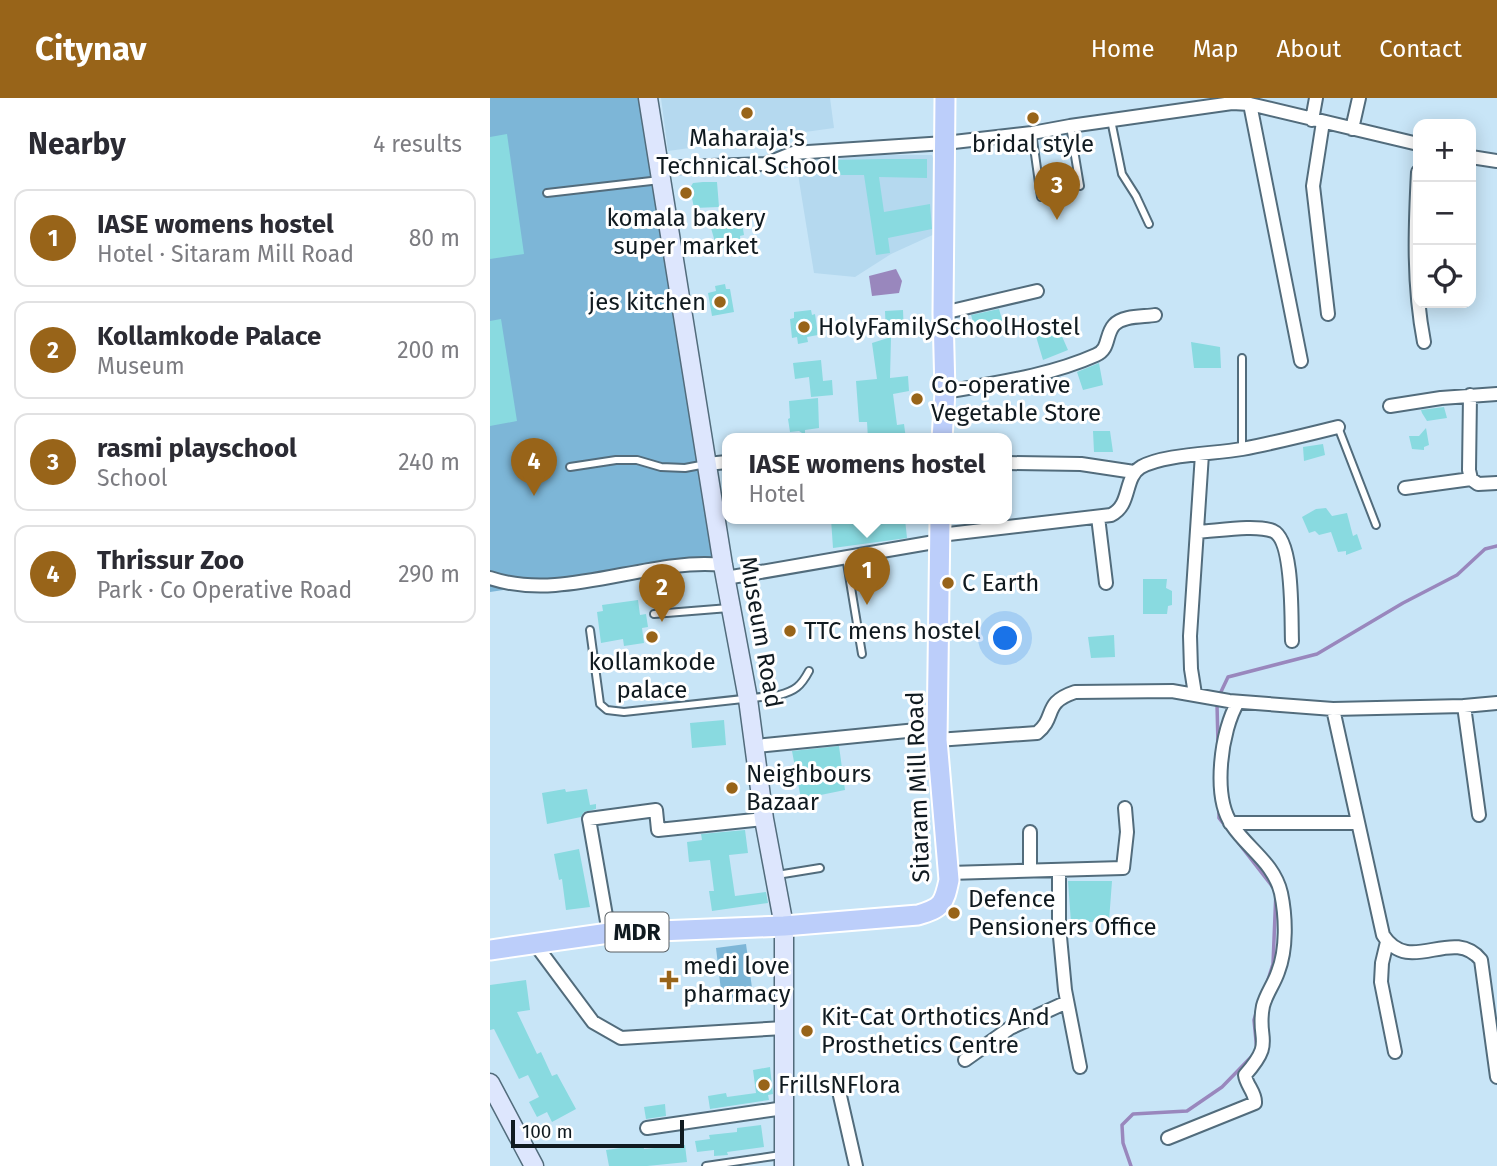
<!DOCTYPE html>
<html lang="en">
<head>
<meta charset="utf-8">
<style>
	body { margin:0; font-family:"Fira Sans",sans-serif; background:#f2f2f3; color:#2b2b33 }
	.controls { position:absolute; right:21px; top:21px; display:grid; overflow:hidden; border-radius:14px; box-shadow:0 4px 18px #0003 }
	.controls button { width:63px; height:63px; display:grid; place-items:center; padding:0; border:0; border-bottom:2px solid #e1e1e2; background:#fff; color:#2b2b33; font:35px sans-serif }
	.scale { position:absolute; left:21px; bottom:18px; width:173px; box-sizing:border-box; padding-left:7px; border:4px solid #101a20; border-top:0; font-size:19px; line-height:24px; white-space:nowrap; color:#101a20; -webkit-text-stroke:5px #fff; paint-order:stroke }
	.you { position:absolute; left:516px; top:541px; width:24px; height:24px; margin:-18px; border:5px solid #fff; border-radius:50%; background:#1a73e8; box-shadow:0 0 0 10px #1a73e833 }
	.badge { display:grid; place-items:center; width:46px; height:46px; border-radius:50%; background:#986419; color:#fff; font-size:23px; font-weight:700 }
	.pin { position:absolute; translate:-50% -58px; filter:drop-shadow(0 2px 4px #0008) }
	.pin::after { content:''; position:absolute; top:37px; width:24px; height:21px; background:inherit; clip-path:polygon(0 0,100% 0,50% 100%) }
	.popup { position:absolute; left:232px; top:335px; width:290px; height:91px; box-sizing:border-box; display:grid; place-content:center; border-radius:14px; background:#fff; filter:drop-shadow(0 2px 5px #0005); font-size:23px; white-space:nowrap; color:#7c7c81 }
	.popup b { font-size:26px; color:#2b2b33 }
	.popup::after { content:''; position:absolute; left:50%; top:100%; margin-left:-14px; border:14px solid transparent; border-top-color:#fff }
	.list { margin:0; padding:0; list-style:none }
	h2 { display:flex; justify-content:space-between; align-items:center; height:91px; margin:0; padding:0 28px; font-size:30px }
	h2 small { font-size:23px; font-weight:400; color:#7c7c81 }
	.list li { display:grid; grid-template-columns:46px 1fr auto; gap:21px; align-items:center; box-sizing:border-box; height:98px; margin:0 14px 14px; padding:0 14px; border:2px solid #e1e1e2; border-radius:14px }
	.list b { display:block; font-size:26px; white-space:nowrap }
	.list p { margin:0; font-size:23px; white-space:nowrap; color:#7c7c81 }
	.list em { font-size:23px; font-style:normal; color:#7c7c81 }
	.icon { flex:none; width:38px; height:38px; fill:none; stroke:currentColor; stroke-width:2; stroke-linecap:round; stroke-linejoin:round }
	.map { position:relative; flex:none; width:1007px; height:1068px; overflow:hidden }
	header { display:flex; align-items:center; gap:42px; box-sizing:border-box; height:98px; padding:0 35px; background:#986419; color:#fff }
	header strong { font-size:33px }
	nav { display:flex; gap:38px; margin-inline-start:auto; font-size:24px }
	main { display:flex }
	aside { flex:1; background:#fff }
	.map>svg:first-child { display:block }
	.built { fill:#b5d9ef }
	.green { fill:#7db6d7 }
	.water { fill:#9987bd }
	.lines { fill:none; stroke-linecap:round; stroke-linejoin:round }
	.stream { stroke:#9987bd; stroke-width:3.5 }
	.building { fill:#89dae0 }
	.lane-casing { stroke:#526c7c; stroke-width:10 }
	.street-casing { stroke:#526c7c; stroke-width:16 }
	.secondary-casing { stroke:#526c7c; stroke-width:21 }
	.primary-casing { stroke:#fff; stroke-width:23 }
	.lane { stroke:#fff; stroke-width:6 }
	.street { stroke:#fff; stroke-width:12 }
	.secondary { stroke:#dde6fd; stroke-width:18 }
	.primary { stroke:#bccefa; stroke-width:19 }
	.poi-dot { fill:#986419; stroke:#fff; stroke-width:2.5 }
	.labels { text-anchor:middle; stroke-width:6; stroke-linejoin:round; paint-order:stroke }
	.shield { fill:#fff; stroke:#585f63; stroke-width:2 }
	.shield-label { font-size:23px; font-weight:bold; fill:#101a20 }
	.poi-label { font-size:24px; fill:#101a20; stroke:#fff; text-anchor:start }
	.street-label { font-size:24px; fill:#101a20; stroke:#fff }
</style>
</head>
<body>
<header>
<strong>Citynav</strong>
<nav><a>Home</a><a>Map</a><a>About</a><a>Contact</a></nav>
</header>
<main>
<aside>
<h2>Nearby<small>4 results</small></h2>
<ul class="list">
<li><span class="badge">1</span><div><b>IASE womens hostel</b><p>Hotel · Sitaram Mill Road</p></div><em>80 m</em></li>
<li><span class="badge">2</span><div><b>Kollamkode Palace</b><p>Museum</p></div><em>200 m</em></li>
<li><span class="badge">3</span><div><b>rasmi playschool</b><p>School</p></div><em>240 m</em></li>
<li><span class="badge">4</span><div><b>Thrissur Zoo</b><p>Park · Co Operative Road</p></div><em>290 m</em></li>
</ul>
</aside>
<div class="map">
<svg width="1007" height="1068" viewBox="0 0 1007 1068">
	<rect width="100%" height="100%" fill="#c8e5f7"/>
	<path class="built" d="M171 0H340L344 30 178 53Z
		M390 57H442L450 84 447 135 401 156 365 179 324 175 306 64Z"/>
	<path class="green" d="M0 0H159L232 458 0 494Z
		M256 846 263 897 232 901 226 850Z"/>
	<path class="water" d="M406 171 412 183 409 195 382 198 379 178Z"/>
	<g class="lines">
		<path class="stream" d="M729 598 738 579 827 556 913 505 967 477 995 451 1007 448
			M727 606 728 647
			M729 707V720L740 734
			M747 743 786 793 783 866 777 885
			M641 1068 633 1045 632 1027 643 1016 697 1013 732 989 767 953 764 922 767 912"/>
	</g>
	<path class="building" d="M17 36 34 156 0 161V39Z
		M392 61H437V80L389 79 394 114 440 106 442 131 398 140 400 155 386 157 374 77H342V62Z
		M213 84H227L229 109 204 110 200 90 203 85Z
		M252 125 254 137 250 138 251 147 227 151 221 130Z
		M235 186 236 191H240L244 214 222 218 218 195 226 193 225 188Z
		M509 211 515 232 487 237 481 217Z
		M321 212 322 217 325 216 328 237 317 239 318 244 308 246 307 239 302 240 300 221 304 220V214Z
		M413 212 414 236 396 237 395 213Z
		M11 221 27 323 0 328V223Z
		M567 227 578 252 553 262 545 235Z
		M401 239 400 280 418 278 419 293 403 296 407 327 414 326 416 341H378L377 324H369L366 283 387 281 382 245Z
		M701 244 730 249 731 270H704Z
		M331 262 333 283 342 282 343 297 321 299 319 279 305 281 303 265Z
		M609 265 613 287 593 292 587 274Z
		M328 300 329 330 315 332V337L309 333 300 334 298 321 300 320 299 303Z
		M954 309 957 320 937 323 932 315 931 312Z
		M936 330 939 347 934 349V352L922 351 919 338H929Z
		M603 333H620L623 354H604Z
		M833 346 835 357 814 363 813 349Z
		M836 410 842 418 857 415 863 438 867 436 872 451 856 457V453L848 454 841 434 829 437 825 433 819 435 812 419 826 411Z
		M341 421H415L417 440 343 450Z
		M653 481H677L676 490 682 493V507L678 508 677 516H653Z
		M148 502 150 517 156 516 158 529 152 530 154 545 134 548 133 541 111 545 107 514 113 513 112 507Z
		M624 537 625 559 601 560 598 539Z
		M234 622 236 647 202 650 200 625Z
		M349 648 355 692 311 701 302 653Z
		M75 691 76 694 97 691 100 707 106 706V711L94 714 91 719 57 726 52 695Z
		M255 732 258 755 239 757 245 798 276 794 278 805 222 813 219 793H224L220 762 199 764 197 744 212 742 211 736Z
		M89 751 100 809 76 812 72 781 69 782 64 756Z
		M578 783H622L619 823 581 825Z
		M36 882 40 912 27 914 47 956 51 954 62 978 67 976 86 1011 62 1024 57 1014 47 1019 39 1004 49 999 38 977 29 981 4 931 0 932V887Z
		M280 969 283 996 278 997 279 1002 220 1011 218 998 236 995 237 999 266 995 263 972Z
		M175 1006 176 1018 156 1021 154 1009Z
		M271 1027 274 1049 237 1054 238 1057 224 1058V1052L207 1054 205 1043 220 1041 219 1037 247 1034V1030Z
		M153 1047 154 1051 195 1047 197 1064 157 1068H119L116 1052Z"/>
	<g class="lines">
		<defs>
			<path id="lane" d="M621 22 632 76 646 98 659 126
				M580 28 590 88
				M542 35 551 99
				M57 95 170 82
				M848 329 886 427
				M752 351V260
				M80 369 126 362H147L171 369 195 370 216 366
				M356 459 372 556
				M164 516 239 510
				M100 532 110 606 117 612 134 614 289 597C305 593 311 588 319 573
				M287 777 330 770
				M216 1068 291 1057"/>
			<path id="street" d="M760 6 811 263
				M822 22 826 0
				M833 24 823 88 838 216
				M862 31 869 0
				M981 59 1007 63
				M168 70 276 66 303 55 455 45 542 35 580 28 742 5 760 6 928 46
				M928 74C925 131 923 187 934 244
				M453 215 547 193
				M455 294C505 285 559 278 606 257 620 251 615 237 624 227 633 217 654 219 665 217
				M980 297 979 372 981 381 988 386 1007 385
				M900 308 951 300 1007 296
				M517 365 591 366 644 374
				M217 366 237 364
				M915 390 981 381
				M608 419 616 485
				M707 434C727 433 765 426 783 433 804 442 801 521 802 543
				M450 437 621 417C642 407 633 380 651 369 674 356 725 356 752 351 784 345 816 337 848 329
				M0 480C74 505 158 459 233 467
				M236 480 450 443
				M705 596 701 571 700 538 712 356
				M974 608 989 717
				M843 611 893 837C920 879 962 827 991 862L1007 979
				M447 642 547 635C567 619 552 605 585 594L682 593 739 603 843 611 974 608 1007 605
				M266 648 447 630
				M740 725H868
				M540 734V773
				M569 773V828L575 892 590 969
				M459 775 633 770 637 734 635 710
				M119 835 99 721 166 712 168 732 274 721
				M897 844 892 865 891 884 905 954
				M45 846 103 924 131 940 294 930
				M475 962 520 930 577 904
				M348 989 366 1068
				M157 1030 294 1010
				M678 1040 765 1005C766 995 756 987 755 977 786 942 766 943 773 908 776 896 784 886 788 874 797 851 796 819 791 795 784 765 758 751 742 727 722 698 731 632 748 604"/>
			<path id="secondary" d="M158 0 233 467 258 601 274 721 294 828V1068
				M0 985 44 1068"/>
			<path id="primary" d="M452 341 455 294 453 215 455 0
				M0 852 119 835 294 828 428 817C452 810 454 806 459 782L447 642 450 421"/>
		</defs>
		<use href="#lane" class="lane-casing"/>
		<use href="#street" class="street-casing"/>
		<use href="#secondary" class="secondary-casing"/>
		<use href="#primary" class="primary-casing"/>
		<use href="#lane" class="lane"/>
		<use href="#street" class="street"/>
		<use href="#secondary" class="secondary"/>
		<use href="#primary" class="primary"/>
	</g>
	<g class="poi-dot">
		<circle cx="257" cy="15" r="7"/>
		<circle cx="543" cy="20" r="7"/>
		<circle cx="196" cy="95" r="7"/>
		<circle cx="230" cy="204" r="7"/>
		<circle cx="314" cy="229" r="7"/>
		<circle cx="427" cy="301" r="7"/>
		<circle cx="458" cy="485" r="7"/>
		<circle cx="300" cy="533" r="7"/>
		<circle cx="162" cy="539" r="7"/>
		<circle cx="242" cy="690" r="7"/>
		<circle cx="464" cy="815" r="7"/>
		<path d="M175.5 871.5h7v7h7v7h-7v7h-7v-7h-7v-7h7z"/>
		<circle cx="317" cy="933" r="7"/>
		<circle cx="274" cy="987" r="7"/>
	</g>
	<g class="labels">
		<rect class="shield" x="115.5" y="814.5" width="63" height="39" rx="5"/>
		<g class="shield-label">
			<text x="147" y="842">MDR</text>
		</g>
		<g class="poi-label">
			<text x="257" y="48" text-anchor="middle">Maharaja's<tspan x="257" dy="28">Technical School</tspan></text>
			<text x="543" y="54" text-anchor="middle">bridal style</text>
			<text x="196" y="128" text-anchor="middle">komala bakery<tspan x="196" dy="28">super market</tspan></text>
			<text x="216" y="212" text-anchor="end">jes kitchen</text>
			<text x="328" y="237">HolyFamilySchoolHostel</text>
			<text x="441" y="295">Co-operative<tspan x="441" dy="28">Vegetable Store</tspan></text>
			<text x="472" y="493">C Earth</text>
			<text x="314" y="541">TTC mens hostel</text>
			<text x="162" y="572" text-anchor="middle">kollamkode<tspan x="162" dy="28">palace</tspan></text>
			<text x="256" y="684">Neighbours<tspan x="256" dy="28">Bazaar</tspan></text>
			<text x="478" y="809">Defence<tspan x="478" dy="28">Pensioners Office</tspan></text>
			<text x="193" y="876">medi love<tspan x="193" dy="28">pharmacy</tspan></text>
			<text x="331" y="927">Kit-Cat Orthotics And<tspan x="331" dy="28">Prosthetics Centre</tspan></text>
			<text x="288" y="995">FrillsNFlora</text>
		</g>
		<g class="street-label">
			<text transform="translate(271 534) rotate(80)" y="8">Museum Road</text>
			<text transform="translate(428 689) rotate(-92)" y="8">Sitaram Mill Road</text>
		</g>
	</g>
</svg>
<div class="controls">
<button>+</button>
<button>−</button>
<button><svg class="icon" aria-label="locate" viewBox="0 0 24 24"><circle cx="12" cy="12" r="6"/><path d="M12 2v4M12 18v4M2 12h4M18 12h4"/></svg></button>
</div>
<div class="scale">100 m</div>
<div class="you"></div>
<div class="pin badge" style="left:377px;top:507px">1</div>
<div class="popup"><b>IASE womens hostel</b>Hotel</div>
<div class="pin badge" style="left:172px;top:524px">2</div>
<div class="pin badge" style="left:567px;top:122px">3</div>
<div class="pin badge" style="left:44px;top:398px">4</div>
</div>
</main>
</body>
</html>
